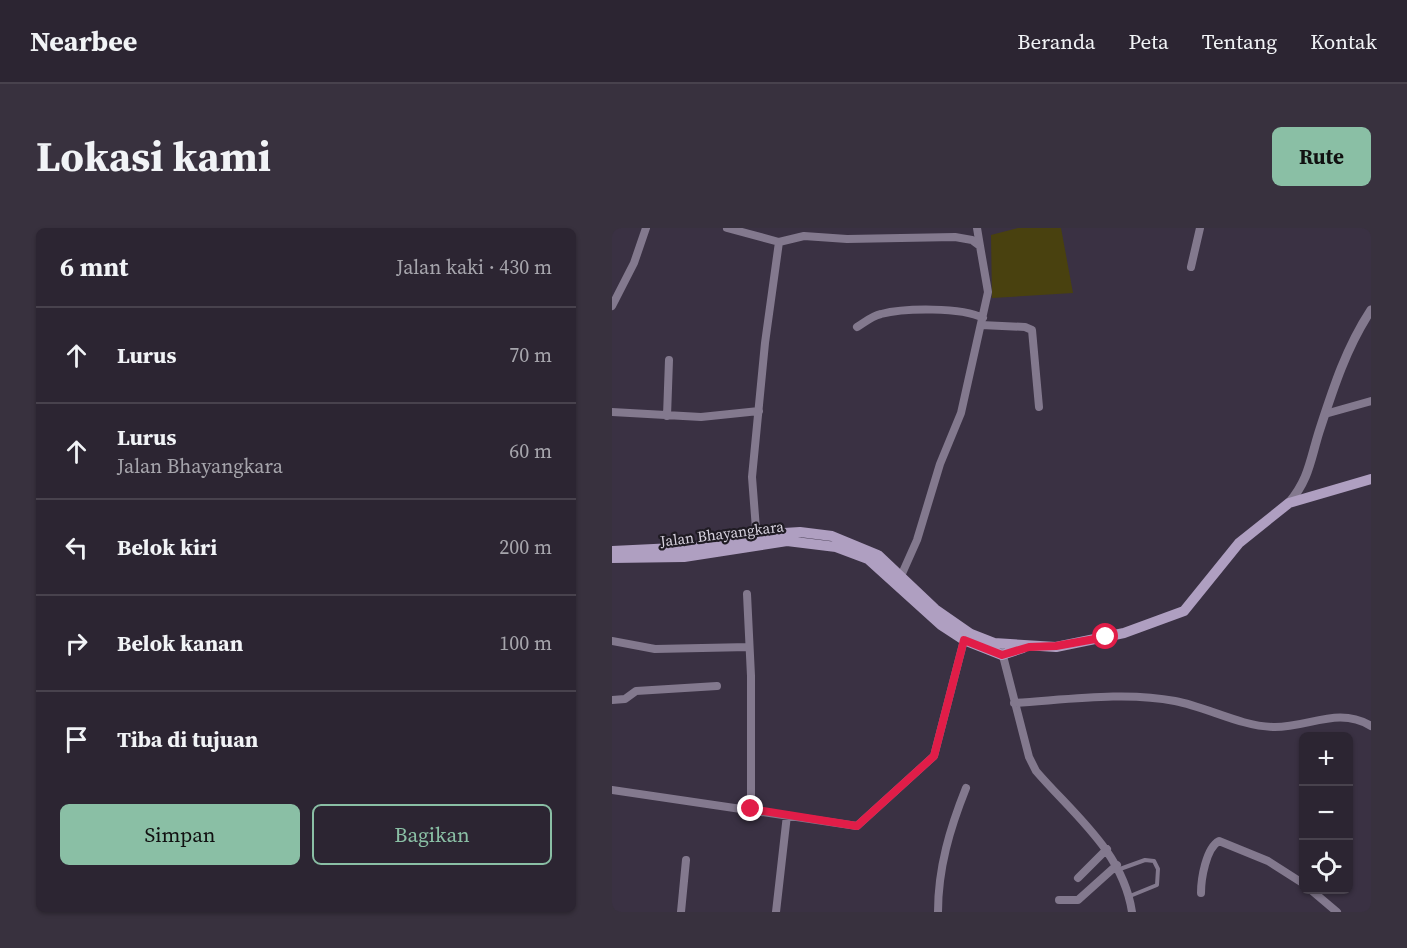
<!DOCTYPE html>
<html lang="id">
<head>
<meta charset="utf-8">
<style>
	body { margin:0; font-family:"Source Serif 4",serif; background:#38313e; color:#f1f3f6 }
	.controls { position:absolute; right:18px; bottom:18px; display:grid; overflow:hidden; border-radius:9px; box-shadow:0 2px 4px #0004 }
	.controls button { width:54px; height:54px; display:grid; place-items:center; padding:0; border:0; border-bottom:2px solid #48424d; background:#2c2532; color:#f1f3f6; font:30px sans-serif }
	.stop { position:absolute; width:18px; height:18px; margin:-14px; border:4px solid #e11d48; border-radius:50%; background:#fff }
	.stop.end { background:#e11d48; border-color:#fff; box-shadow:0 2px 6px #0008 }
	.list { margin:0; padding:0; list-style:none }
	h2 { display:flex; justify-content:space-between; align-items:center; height:78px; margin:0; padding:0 24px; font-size:26px }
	h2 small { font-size:20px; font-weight:400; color:#a6a5ac }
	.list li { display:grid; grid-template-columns:39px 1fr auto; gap:18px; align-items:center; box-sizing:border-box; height:96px; padding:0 24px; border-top:2px solid #48424d }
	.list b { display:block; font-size:22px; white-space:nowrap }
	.list p { margin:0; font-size:20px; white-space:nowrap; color:#a6a5ac }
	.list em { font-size:20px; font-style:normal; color:#a6a5ac }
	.actions { display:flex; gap:12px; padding:18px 24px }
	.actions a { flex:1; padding:14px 0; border:2px solid #8abfa5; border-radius:9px; text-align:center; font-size:21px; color:#8abfa5 }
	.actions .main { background:#8abfa5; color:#111 }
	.icon { flex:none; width:33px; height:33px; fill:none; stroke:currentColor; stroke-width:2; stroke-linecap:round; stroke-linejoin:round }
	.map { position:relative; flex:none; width:759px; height:684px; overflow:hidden; border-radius:9px }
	header { display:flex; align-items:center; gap:36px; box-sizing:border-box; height:84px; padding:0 30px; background:#2c2532; border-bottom:2px solid #48424d }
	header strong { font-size:28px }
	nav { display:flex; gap:33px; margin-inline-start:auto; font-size:21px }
	.intro { display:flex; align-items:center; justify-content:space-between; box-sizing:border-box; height:144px; padding:0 36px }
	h1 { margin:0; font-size:42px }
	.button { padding:15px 27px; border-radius:9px; background:#8abfa5; color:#111; font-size:21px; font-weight:700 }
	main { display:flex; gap:36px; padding:0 36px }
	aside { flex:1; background:#2c2532; border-radius:9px; box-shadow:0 2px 4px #0004 }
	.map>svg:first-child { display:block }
	.green { fill:#49410f }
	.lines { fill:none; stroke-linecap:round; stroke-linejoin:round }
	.service { stroke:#83798e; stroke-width:4 }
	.minor { stroke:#83798e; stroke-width:8 }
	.tertiary { stroke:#83798e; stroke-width:9 }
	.secondary { stroke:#af9fc1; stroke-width:10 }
	.route { stroke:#e11d48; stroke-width:8 }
	.labels { text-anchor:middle; stroke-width:4.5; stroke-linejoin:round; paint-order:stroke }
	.street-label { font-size:15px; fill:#d7d2de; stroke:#1f1b23 }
</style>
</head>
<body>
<header>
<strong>Nearbee</strong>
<nav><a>Beranda</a><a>Peta</a><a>Tentang</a><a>Kontak</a></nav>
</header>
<div class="intro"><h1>Lokasi kami</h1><a class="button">Rute</a></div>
<main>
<aside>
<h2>6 mnt<small>Jalan kaki · 430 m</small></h2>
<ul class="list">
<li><svg class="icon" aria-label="ahead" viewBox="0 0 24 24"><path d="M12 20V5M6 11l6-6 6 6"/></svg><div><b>Lurus</b></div><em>70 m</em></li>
<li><svg class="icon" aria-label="ahead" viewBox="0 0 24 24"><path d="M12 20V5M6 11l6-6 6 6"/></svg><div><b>Lurus</b><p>Jalan Bhayangkara</p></div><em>60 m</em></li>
<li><svg class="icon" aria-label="left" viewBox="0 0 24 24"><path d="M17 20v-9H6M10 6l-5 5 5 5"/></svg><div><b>Belok kiri</b></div><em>200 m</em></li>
<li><svg class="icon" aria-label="right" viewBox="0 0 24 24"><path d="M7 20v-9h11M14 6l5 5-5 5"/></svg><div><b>Belok kanan</b></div><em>100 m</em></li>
<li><svg class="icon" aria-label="arrive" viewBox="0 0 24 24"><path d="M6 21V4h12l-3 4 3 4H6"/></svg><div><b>Tiba di tujuan</b></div></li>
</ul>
<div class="actions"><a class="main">Simpan</a><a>Bagikan</a></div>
</aside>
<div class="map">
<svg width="759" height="684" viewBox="0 0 759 684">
	<rect width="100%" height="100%" fill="#3a3143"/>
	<path class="green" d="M406 0H449L461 65 380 70 379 7Z"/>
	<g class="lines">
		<path class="service" d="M508 641 533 632 542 633 546 641 545 657 518 668"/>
		<path class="minor" d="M115 0 167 14 192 8 235 11 343 9 360 12 368 18 376 64 349 185 328 236 305 312 289 348
			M365 0 368 18
			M579 39 588 0
			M0 78 22 35 34 0
			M369 97 413 99 420 102 427 179
			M245 99C253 94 260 88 269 86 292 80 350 79 371 90
			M0 184 89 189 147 183
			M713 186 759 173
			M55 188 57 132
			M145 314 140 249 153 115 167 14
			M135 366 139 448V581
			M0 413 43 421 137 419
			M390 424 417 529 424 543C462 587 511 624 520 684
			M0 472 13 471 24 463 105 458
			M402 475C452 472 514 463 563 473 595 479 628 498 661 499 696 500 726 478 759 498
			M0 562 245 598 322 528 352 412
			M466 650 495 621
			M699 662 725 684
			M589 665C589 651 594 620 607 613L656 633 692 656
			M447 672H466L505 637
			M69 684 74 632
			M164 684 175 587
			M326 684C326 640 338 600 354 560"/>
		<path class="tertiary" d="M677 275C697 251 698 233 707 204 721 161 734 120 759 82"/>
		<path class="secondary" d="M0 323 83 319 172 305 188 304 220 308 266 327 323 381 359 406 382 415 444 419 512 405 572 383 627 315 677 275 759 251
			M0 330 72 329 175 313 224 319 256 331 329 397 352 412 390 427 411 420"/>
	</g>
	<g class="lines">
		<path class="route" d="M139 581 245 598 322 528 352 412 390 427 417 419 444 418 494 409"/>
	</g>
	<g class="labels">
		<g class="street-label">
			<text transform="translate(110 306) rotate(-7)" y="5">Jalan Bhayangkara</text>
		</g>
	</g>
</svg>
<div class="controls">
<button>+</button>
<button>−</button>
<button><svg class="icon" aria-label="locate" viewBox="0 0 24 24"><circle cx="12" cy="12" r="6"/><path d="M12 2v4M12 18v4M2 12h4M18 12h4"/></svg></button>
</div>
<div class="stop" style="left:494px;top:409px"></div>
<div class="stop end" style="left:139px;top:581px"></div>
</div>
</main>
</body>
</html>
